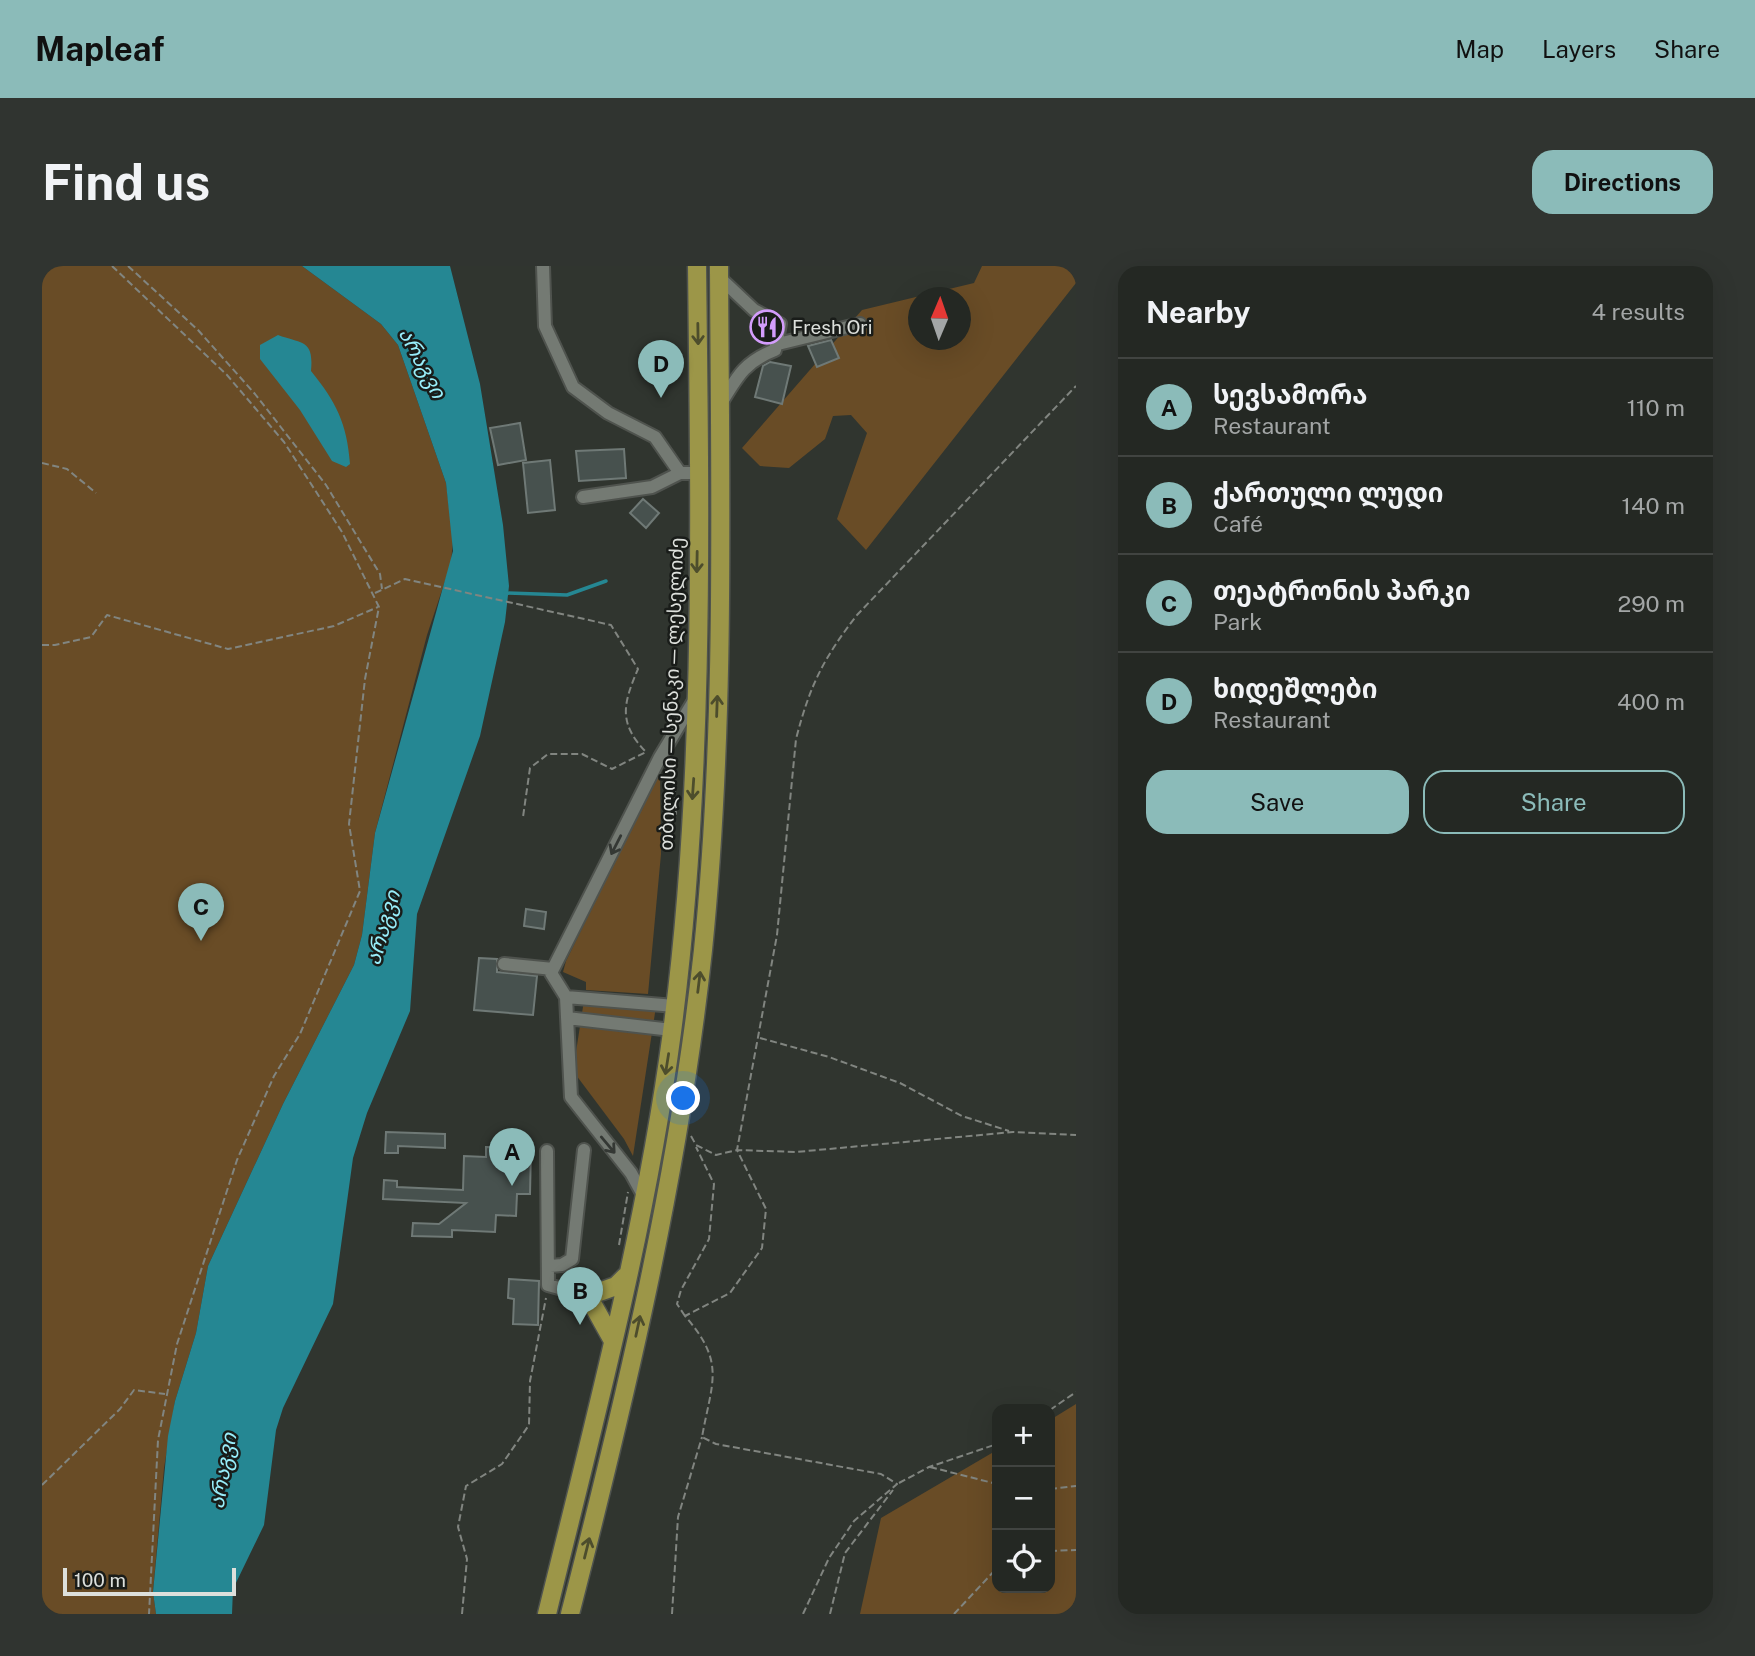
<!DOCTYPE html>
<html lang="en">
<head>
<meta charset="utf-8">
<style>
	body { margin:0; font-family:"Public Sans","Noto Sans Georgian",sans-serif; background:#303430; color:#f1f3f6 }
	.controls { position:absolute; right:21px; bottom:21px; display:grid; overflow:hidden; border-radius:14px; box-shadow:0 7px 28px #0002 }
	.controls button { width:63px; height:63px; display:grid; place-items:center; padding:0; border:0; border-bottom:2px solid #414441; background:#242823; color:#f1f3f6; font:35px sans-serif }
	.compass { position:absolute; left:866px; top:21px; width:63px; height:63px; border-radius:50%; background:#242823; box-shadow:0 7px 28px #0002; rotate:2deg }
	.scale { position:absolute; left:21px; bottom:18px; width:173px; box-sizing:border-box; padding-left:7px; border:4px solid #dde0dc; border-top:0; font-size:19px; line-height:24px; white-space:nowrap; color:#dde0dc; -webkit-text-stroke:5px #191c19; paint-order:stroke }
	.you { position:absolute; left:642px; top:833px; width:24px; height:24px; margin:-18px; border:5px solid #fff; border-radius:50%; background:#1a73e8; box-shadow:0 0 0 10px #1a73e833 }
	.badge { display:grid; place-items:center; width:46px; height:46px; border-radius:50%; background:#8bbbb9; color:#111; font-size:23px; font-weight:700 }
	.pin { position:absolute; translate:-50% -58px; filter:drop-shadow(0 2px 4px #0008) }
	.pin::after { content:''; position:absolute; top:37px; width:24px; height:21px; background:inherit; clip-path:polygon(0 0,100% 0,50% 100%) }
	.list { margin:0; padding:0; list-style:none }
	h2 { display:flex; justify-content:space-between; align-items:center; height:91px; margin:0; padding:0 28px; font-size:30px }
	h2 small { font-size:23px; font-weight:400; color:#a3a6a6 }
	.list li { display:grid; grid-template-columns:46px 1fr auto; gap:21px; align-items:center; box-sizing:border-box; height:98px; padding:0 28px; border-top:2px solid #414441 }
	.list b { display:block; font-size:26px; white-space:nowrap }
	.list p { margin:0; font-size:23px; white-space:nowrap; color:#a3a6a6 }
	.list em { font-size:23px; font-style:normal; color:#a3a6a6 }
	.actions { display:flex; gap:14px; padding:21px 28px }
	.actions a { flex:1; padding:16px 0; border:2px solid #8bbbb9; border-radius:21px; text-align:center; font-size:24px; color:#8bbbb9 }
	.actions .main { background:#8bbbb9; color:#111 }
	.icon { flex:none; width:38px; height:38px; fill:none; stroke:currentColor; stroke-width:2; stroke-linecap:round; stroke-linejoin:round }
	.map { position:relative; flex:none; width:1034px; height:1348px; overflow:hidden; border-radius:21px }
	header { display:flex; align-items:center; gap:42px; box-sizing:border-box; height:98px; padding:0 35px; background:#8bbbb9; color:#111 }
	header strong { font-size:33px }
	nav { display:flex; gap:38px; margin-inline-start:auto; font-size:24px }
	.intro { display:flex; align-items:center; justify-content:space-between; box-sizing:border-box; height:168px; padding:0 42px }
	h1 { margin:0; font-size:49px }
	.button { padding:18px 32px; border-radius:21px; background:#8bbbb9; color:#111; font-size:24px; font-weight:700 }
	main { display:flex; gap:42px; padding:0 42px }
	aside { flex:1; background:#242823; border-radius:21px; box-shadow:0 7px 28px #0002 }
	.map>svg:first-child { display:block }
	.green { fill:#694c26; fill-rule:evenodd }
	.water { fill:#258793 }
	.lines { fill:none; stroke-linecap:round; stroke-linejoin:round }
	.stream { stroke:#258793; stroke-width:3.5 }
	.building { fill:#47514e; stroke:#6f7976; stroke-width:2 }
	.minor-casing { stroke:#4f534e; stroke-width:16 }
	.highway-casing { stroke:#4f534e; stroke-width:21 }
	.path { stroke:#818580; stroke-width:2; stroke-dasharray:7 3.5; stroke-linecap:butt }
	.minor { stroke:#747a73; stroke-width:12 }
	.highway { stroke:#9c9648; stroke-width:18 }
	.oneway { stroke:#4d4d2c }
	.oneway2 { stroke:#343834 }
	.labels { text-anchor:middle; stroke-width:5; stroke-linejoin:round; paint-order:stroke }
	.poi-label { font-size:19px; fill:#dde0dc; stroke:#191c19; text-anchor:start }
	.street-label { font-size:19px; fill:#dde0dc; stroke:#191c19 }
	.water-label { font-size:21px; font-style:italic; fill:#98eefa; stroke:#191c19 }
</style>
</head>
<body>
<header>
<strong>Mapleaf</strong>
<nav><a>Map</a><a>Layers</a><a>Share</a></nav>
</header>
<div class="intro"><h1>Find us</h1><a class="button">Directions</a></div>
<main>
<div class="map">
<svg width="1034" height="1348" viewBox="0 0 1034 1348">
	<rect width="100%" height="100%" fill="#30352f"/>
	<path class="green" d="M0 0H260L339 58 356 79 404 217 411 273 409 297 385 369 333 567 320 669 312 699 241 838 166 1000 154 1067 133 1135 122 1202 111 1326 114 1348H0Z
		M940 0H1034V17L824 284 795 253 825 167 809 149 791 150 783 173 747 202 718 200 700 182 820 44 932 17ZM876 32H918V74H876Z
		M618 504 619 588 606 728 544 724V716L521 706 524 695Z
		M543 728 615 734 591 890 582 873 531 805Z
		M1034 1138V1348H818L839 1252 955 1184V1322H1008V1154Z"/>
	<path class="water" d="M260 0H408L438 118 461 259 467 320 463 356 438 470 375 648 368 745 325 847 311 892 291 1038 241 1142 234 1164 222 1259 191 1323 190 1348H114L111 1326 126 1170 133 1135 154 1067 166 1000 241 838 312 699 320 669 333 567 411 285 404 217 356 79 339 58Z
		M236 69C260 78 272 73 269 105 294 136 305 157 308 198L304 201 290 195 258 144 218 93V79Z"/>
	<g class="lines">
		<path class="stream" d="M463 327 525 329 564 315"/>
	</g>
	<path class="building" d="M789 74 797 92 775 101 766 80Z
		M728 96 749 100 740 138 713 131 721 100Z
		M478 157 484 194 456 199 448 162Z
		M582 183 584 212 537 215 534 185Z
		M508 194 513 244 486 247 481 197Z
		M601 233 617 247 604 262 588 247Z
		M484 643 504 646 502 663 482 660Z
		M437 692 455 693V706L495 710 491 749 432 744Z
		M344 866 403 868V882L356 880V887H343Z
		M444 881 489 882 488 928H475L474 950 454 949 453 966 410 964V971L370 970 371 957 397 958 424 937 341 933 342 914 355 915V921L421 924 422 890 444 891Z
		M467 1013 497 1015 496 1059 471 1058 472 1033 466 1032Z"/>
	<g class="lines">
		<defs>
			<path id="minor" d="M501 0 503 60 531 121 566 147 613 171 638 207
				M677 11 712 44 738 58 733 84C702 96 695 111 678 139
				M736 78 818 58
				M541 231 610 221 638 207H657
				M462 698 511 703
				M524 731 633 740
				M525 752 630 764
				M505 885 506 1019 546 1030
				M601 929 589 907 529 831 524 731 509 707 618 491 653 433
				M508 1000 520 999 530 993 542 884"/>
			<path id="highway" d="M570 1073 546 1030 574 1020 584 1010
				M505 1348C552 1156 604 962 630 766 663 516 658 252 655 0
				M528 1348C584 1130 637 908 661 684 684 457 678 227 677 0"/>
		</defs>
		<use href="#minor" class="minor-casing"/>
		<use href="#highway" class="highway-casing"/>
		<path class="path" d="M70 0 185 109 242 176 300 266 337 341 323 413 307 558 318 625 258 768 232 810 195 894 135 1078 116 1174 107 1348
			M86 0 156 64 213 128 284 219 338 308 340 323
			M0 197 25 203 54 227
			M333 327 363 313 569 359 596 403C581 438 576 457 604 486L570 503 540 488H506L488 502 481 551
			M0 379H13L49 371 65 349 186 383 292 360 336 341
			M627 502 632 507 634 551
			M718 772 787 791 858 817 920 850 967 865
			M649 870 654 879 674 889 695 884 754 886 971 866 1034 869
			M577 979 586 926
			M643 1050 635 1038 639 1024 667 973 672 918 654 881
			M1008 1144 1034 1126
			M888 1201 955 1218
			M857 1217 887 1201 955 1178
			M0 1219 78 1143 92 1124 123 1128
			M1008 1223 1034 1220
			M1008 1285 1034 1284
			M420 1348 425 1293 416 1261 424 1220 460 1198 487 1159 488 1115 504 1032
			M630 1348 636 1251 660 1171
			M761 1348 787 1292 812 1255 855 1218 839 1208 674 1178 660 1171C670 1115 684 1097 643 1050L688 1027 720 982 724 943 695 884 735 669 754 473C768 419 781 393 815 349L1034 120
			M788 1348 803 1287 851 1224
			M912 1348 955 1302"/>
		<use href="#minor" class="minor"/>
		<use href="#highway" class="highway"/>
	</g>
	<defs><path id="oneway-shaft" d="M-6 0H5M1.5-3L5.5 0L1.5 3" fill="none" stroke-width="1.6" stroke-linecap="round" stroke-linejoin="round" transform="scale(1.75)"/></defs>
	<g class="oneway">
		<use href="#oneway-shaft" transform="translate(656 68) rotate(89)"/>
		<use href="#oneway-shaft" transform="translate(655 296) rotate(91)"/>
		<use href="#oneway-shaft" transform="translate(675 440) rotate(-88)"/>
		<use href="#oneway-shaft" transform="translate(651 523) rotate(94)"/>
		<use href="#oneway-shaft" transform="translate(657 716) rotate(-83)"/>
		<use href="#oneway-shaft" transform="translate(625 798) rotate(99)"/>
		<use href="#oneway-shaft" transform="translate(596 1060) rotate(-78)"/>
		<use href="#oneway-shaft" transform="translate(545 1282) rotate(-76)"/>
	</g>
	<g class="oneway2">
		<use href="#oneway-shaft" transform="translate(574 579) rotate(117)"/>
		<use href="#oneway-shaft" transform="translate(566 879) rotate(50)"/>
	</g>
	<defs>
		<symbol id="restaurant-ring" viewBox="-11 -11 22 22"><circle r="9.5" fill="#191c19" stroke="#d39cfc" stroke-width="1.5"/><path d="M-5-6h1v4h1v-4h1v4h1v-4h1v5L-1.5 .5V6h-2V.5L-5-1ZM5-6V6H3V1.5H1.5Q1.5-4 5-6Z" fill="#d39cfc"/></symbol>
	</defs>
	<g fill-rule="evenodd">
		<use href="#restaurant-ring" x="706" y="42" width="38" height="38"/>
	</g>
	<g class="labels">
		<g class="poi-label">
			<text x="750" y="68">Fresh Ori</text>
		</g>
		<g class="street-label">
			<text transform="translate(629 428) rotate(-88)" y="7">თბილისი — სენაკი — ლესელიძე</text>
		</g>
		<g class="water-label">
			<text transform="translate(380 97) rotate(62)" y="7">არაგვი</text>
			<text transform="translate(341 662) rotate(-74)" y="7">არაგვი</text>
			<text transform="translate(181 1205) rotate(-80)" y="7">არაგვი</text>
		</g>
	</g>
</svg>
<div class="controls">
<button>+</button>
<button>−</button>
<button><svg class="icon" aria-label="locate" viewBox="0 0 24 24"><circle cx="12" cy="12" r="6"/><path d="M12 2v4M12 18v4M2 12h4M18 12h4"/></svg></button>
</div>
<svg class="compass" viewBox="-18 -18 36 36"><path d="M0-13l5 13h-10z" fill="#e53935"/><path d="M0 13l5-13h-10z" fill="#a3a6a6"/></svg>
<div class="scale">100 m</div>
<div class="you"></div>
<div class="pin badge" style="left:470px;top:920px">A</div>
<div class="pin badge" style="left:538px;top:1059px">B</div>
<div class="pin badge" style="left:159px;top:675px">C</div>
<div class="pin badge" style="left:619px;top:132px">D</div>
</div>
<aside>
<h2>Nearby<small>4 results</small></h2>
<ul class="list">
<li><span class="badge">A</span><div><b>სევსამორა</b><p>Restaurant</p></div><em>110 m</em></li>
<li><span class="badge">B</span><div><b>ქართული ლუდი</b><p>Café</p></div><em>140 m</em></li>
<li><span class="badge">C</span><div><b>თეატრონის პარკი</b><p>Park</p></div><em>290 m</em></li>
<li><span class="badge">D</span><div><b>ხიდეშლები</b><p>Restaurant</p></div><em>400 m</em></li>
</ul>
<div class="actions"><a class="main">Save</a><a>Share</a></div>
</aside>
</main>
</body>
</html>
